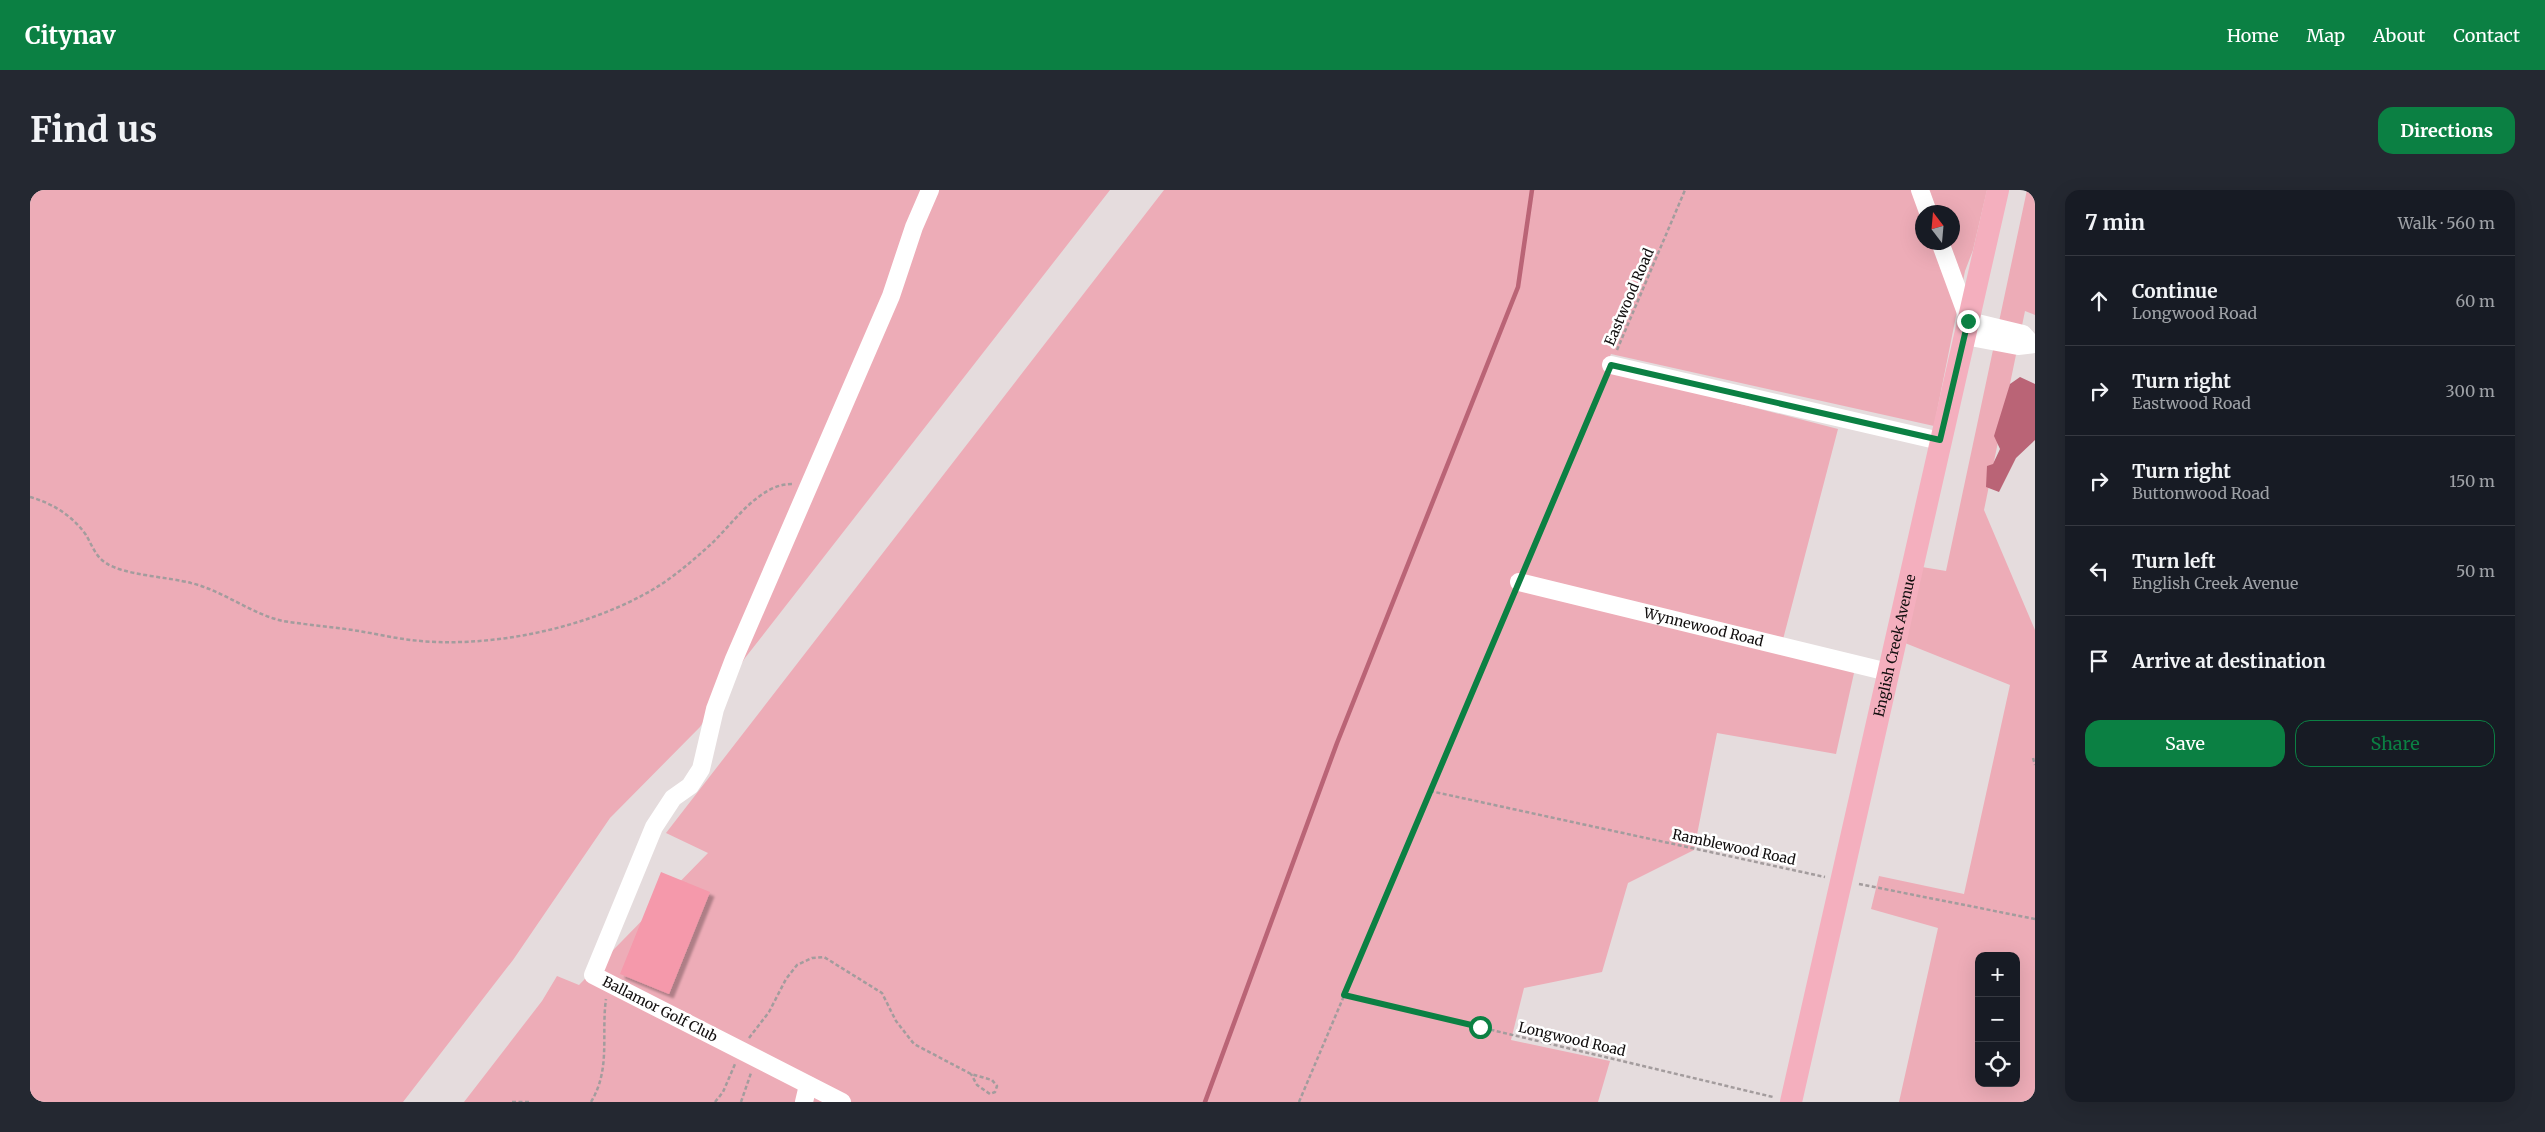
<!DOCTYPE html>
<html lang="en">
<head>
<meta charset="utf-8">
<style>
	body { margin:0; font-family:Merriweather,serif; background:#242831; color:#f1f3f6 }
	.controls { position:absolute; right:15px; bottom:15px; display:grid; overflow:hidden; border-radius:10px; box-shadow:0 5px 20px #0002 }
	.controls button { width:45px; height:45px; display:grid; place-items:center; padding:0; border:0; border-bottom:1px solid #363941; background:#171b24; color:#f1f3f6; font:25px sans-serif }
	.compass { position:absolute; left:1885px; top:15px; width:45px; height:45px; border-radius:50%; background:#171b24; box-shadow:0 5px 20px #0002; rotate:344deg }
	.stop { position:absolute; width:15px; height:15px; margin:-11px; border:4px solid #0b8043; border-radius:50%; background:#fff }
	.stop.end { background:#0b8043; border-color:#fff; box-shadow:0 1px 5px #0008 }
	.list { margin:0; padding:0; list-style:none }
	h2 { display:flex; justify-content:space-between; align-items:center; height:65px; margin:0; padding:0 20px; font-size:21px }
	h2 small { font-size:16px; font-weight:400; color:#9ea1a6 }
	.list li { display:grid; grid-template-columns:32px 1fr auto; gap:15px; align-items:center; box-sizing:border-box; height:90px; padding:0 20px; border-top:1px solid #363941 }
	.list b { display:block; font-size:19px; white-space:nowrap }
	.list p { margin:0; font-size:16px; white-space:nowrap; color:#9ea1a6 }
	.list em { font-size:16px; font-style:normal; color:#9ea1a6 }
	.actions { display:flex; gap:10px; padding:15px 20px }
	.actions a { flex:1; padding:11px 0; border:1px solid #0b8043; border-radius:15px; text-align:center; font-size:18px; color:#0b8043 }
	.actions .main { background:#0b8043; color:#fff }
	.icon { flex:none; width:28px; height:28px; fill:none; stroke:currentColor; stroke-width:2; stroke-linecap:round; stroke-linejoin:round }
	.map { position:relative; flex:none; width:2005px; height:912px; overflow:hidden; border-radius:15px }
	header { display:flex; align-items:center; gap:30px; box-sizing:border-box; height:70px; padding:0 25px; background:#0b8043; color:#fff }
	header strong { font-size:24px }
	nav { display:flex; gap:28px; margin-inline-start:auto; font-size:18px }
	.intro { display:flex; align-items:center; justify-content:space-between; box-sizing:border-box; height:120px; padding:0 30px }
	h1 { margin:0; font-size:35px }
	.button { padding:12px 22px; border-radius:15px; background:#0b8043; color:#fff; font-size:18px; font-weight:700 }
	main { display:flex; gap:30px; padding:0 30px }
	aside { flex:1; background:#171b24; border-radius:15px; box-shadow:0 5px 20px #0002 }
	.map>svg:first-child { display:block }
	.green { fill:#edacb7; fill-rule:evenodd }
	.water { fill:#ba6476 }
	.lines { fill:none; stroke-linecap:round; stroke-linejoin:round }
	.stream { stroke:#ba6476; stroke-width:4.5 }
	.building { fill:#f599ab; filter:url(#shadow) }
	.path { stroke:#a39c9d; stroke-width:2.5; stroke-dasharray:4 2.5; stroke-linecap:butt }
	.minor { stroke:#fff; stroke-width:18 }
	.major { stroke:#f4afbe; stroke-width:22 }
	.route { stroke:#0b8043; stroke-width:6 }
	.labels { text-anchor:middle; stroke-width:5; stroke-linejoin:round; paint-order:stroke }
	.street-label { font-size:14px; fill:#110e0e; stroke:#fff }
</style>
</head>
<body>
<header>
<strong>Citynav</strong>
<nav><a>Home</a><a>Map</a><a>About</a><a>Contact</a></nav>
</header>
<div class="intro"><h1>Find us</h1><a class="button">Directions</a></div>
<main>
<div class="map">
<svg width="2005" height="912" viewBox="0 0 2005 912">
	<defs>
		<filter id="shadow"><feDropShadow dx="4.5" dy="4.5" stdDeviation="1" flood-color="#0004"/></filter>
	</defs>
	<rect width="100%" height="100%" fill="#e5dcdd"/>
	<path class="green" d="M0 0H1080L715 468 670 537 580 628 483 770 373 912H0Z
		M1134 0H1957L1943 60 1935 81 1904 236 1581 164 1574 179 1808 239 1751 457 1826 474 1806 564 1687 543 1664 660 1598 693 1572 782 1494 798 1481 850 1580 871 1568 912H434L512 811 527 786 549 795 678 663 636 643ZM1892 22H1922V52H1892Z
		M1997 0H2005V125L1995 121 1954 320 2005 440V912H1869L1908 738 1841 719 1849 686 1934 704 1980 495 1875 453 1892 377 1916 381ZM1949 766H1986V893H1949Z"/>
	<path class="water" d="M1990 187 2005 194V250L1986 268 1969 302 1956 297 1957 276 1963 274 1970 259 1964 246 1980 194Z"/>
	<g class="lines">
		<path class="stream" d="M1175 912 1307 553 1488 97 1502 0"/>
	</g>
	<path class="building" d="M631 682 680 702 639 804 590 784Z"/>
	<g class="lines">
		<path class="path" d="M1587 160 1655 0
			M0 307C22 313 43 326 56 345 62 355 65 366 76 373 93 385 139 387 161 393 194 401 221 424 253 431 278 435 304 437 329 441 346 444 364 448 381 450 454 459 549 440 613 405 638 392 659 374 680 355 703 334 729 293 763 294
			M1495 379 1575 188
			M2003 568 2005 575
			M1400 601 1795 687
			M1829 694 2005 729
			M1315 805 1743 907
			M719 848 739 822 756 789 767 775 782 768 794 767 852 803 866 831 884 854 941 884 962 890 967 896 965 902 960 904 947 895 941 884
			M482 912H499
			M561 912C581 879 571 845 576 809
			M685 912 693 902 705 874
			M711 912 721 883
			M1269 912 1483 407"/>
		<g class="minor">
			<path d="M1890 0 1898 22"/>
			<path d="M1910 52 1939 131 1993 144 2001 153"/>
			<path d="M1935 146 1988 156 2005 154"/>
			<path d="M1581 175 1910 251"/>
			<path id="s1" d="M1489 392 1858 482"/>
			<path d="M774 912 778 895"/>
			<path d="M812 912 563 785 624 637 643 608 660 596 671 579 685 519 704 469 861 106 884 37 900 0"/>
		</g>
		<path class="major" id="s2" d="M1761 912 1968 0"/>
	</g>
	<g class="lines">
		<path class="route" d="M1450 837 1314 805 1581 175 1910 250 1938 131"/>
	</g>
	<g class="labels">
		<g class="street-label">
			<text transform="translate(1599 107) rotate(-67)" y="5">Eastwood Road</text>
			<text dy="5" stroke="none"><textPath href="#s1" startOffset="190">Wynnewood Road</textPath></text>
			<text dy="5" stroke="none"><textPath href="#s2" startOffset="468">English Creek Avenue</textPath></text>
			<text transform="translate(1704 657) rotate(12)" y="5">Ramblewood Road</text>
			<text transform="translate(630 819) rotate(27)" y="5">Ballamor Golf Club</text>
			<text transform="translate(1542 849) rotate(13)" y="5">Longwood Road</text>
		</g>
	</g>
</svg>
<div class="controls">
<button>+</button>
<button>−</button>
<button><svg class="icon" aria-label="locate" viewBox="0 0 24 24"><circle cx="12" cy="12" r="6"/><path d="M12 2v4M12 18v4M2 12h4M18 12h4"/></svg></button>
</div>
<svg class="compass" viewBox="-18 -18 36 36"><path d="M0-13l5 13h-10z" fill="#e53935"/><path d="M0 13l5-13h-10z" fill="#9ea1a6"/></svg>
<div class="stop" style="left:1450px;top:837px"></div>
<div class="stop end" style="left:1938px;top:131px"></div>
</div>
<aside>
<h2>7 min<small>Walk · 560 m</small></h2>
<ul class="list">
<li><svg class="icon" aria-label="ahead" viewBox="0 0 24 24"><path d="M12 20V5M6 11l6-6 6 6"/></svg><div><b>Continue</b><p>Longwood Road</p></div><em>60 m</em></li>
<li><svg class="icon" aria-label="right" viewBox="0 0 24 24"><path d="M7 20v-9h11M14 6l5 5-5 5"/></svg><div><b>Turn right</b><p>Eastwood Road</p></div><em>300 m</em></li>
<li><svg class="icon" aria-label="right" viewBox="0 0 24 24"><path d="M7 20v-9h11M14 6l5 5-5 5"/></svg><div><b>Turn right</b><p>Buttonwood Road</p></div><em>150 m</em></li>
<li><svg class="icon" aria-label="left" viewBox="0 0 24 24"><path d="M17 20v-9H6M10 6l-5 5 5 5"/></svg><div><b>Turn left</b><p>English Creek Avenue</p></div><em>50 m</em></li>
<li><svg class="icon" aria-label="arrive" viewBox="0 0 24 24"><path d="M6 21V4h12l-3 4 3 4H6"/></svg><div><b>Arrive at destination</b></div></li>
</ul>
<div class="actions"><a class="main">Save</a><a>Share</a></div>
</aside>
</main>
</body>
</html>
